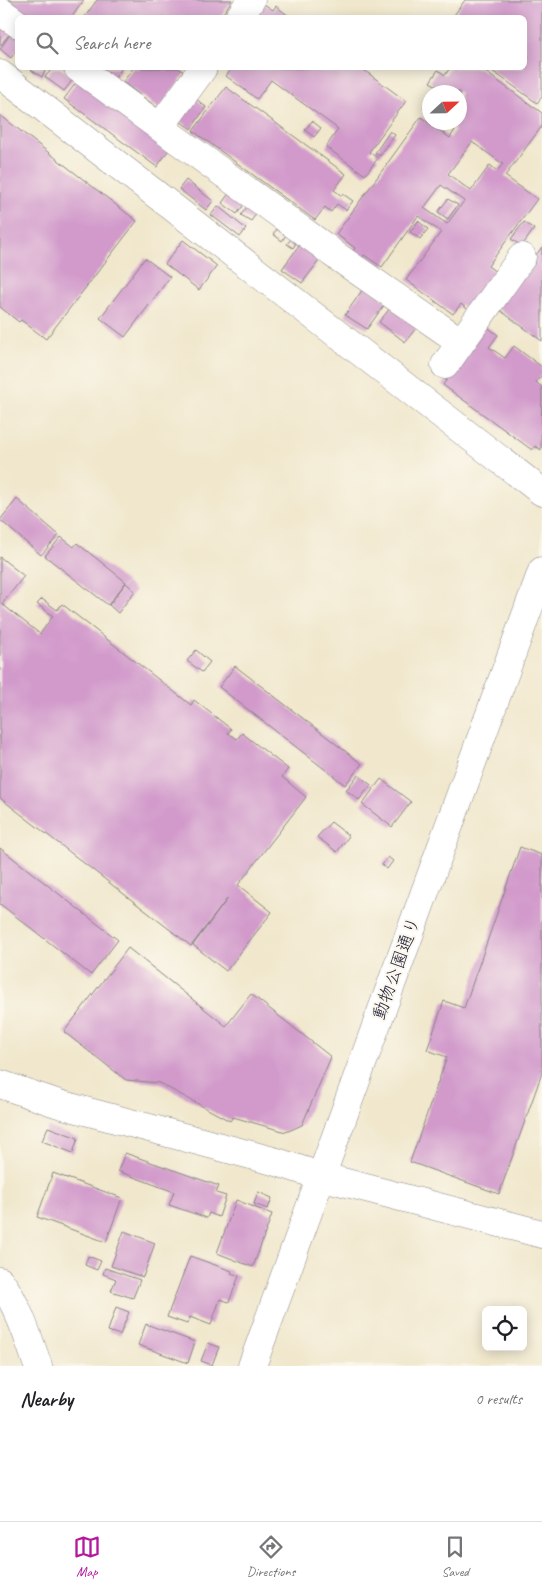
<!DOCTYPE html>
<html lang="en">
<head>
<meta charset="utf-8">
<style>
	body { margin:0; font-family:Caveat,"Klee One",sans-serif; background:#f6f6f6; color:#202124 }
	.controls { position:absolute; right:15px; bottom:15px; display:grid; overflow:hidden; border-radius:8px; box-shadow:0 2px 12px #0003 }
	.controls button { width:45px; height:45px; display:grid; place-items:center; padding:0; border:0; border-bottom:1px solid #e0e0e0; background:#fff; color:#202124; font:25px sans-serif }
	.compass { position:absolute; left:422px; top:85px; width:45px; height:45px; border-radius:50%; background:#fff; box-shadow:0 2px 12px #0003; rotate:68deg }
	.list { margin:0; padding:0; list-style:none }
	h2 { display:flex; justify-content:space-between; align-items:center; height:65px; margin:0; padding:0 20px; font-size:21px }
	h2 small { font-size:16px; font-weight:400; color:#757577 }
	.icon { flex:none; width:28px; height:28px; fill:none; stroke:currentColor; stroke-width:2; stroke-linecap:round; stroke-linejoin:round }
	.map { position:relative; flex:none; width:542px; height:1366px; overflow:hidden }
	.search { position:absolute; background:#fff; box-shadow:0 2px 12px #0003; left:15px; right:15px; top:15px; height:55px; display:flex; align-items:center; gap:12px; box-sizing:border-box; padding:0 18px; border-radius:8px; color:#757577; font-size:19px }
	.sheet { height:155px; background:#fff }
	nav { display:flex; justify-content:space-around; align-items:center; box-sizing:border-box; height:70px; border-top:1px solid #e0e0e0; background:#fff; font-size:14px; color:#757577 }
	nav a { display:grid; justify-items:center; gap:2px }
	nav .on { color:#b5179e }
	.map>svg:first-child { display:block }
	.building { fill:#d19acb; fill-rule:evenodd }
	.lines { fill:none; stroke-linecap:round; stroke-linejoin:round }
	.minor-casing { stroke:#898484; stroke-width:29 }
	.minor { stroke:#fff; stroke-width:28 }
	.labels { text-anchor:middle; stroke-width:4; stroke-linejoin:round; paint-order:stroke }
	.street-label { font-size:18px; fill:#22223b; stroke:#fbf7ec }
</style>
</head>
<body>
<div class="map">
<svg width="542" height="1366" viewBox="0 0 542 1366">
	<rect width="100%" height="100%" fill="#fbf7ec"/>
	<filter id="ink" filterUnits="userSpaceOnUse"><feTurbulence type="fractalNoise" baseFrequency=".02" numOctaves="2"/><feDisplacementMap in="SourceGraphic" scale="10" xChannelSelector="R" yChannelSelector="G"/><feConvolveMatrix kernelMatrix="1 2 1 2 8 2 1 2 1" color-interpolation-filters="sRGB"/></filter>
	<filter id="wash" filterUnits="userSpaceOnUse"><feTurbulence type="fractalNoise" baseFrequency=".0096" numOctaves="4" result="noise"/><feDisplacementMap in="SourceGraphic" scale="20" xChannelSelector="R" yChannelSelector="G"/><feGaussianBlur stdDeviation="1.12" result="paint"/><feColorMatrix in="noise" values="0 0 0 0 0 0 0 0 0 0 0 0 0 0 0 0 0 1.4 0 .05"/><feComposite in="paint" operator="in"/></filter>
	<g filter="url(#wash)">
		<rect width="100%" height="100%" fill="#f0e7cc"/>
		<g id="blocks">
			<path class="building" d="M5 0H84L71 18H25Z
				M97 0H232L220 18H84Z
				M465 0H542V97L537 103 488 68H524V18H452Z
				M264 4 273 10 276 6 291 18H254Z
				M0 24 11 32 0 46Z
				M12 32 18 35V48L11 58 0 49Z
				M33 68H43L46 69 42 77 31 70Z
				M53 68H60L74 78 64 91 45 77Z
				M94 68H122L113 81Z
				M133 68H178L185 73 159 109 123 82Z
				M232 68H361L406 101 369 152 378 158 365 175 326 147 338 129 271 80 257 99 226 76Z
				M450 68H480L542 113V126L505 176 537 199 488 266 500 275 472 313 461 304 453 314 406 280 441 232 418 216 382 267 364 255 359 262 350 255 355 248 336 234 421 117 450 138 455 130 445 122H460V92H432L437 86 430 82 438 70 445 75ZM472 142 503 164 497 171 490 165 471 191 448 174ZM441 185 464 201 447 224 424 208Z
				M78 80 170 148 157 167 64 99Z
				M226 87 346 174 334 190 342 196 343 194 353 201 346 210 337 204 331 212 325 207 315 220 193 131Z
				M430 97V111L423 107Z
				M196 99 206 107 191 129 180 121Z
				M0 115 137 221 46 339 21 320 19 322 0 307Z
				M312 121 321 128 314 137 305 130Z
				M390 131 395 135 380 156 375 153Z
				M186 180 213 201 206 210 179 189Z
				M230 192 245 203 237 214 222 203Z
				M448 199 458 205 448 219 438 212Z
				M218 206 246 229 240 237 211 215Z
				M247 207 256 214 251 221 241 215Z
				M418 221 428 229 420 239 410 232Z
				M524 222 534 229 522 246 511 239Z
				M278 228 286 235 282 241 273 234Z
				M291 239 296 243 293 248 287 244Z
				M183 240 217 266 199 290 165 264Z
				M302 242 322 257 302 283 282 269Z
				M542 247V341L497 308Z
				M145 258 170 277 125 337 100 318Z
				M365 286 387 301 367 329 345 315Z
				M391 307 417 327 405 342 379 322Z
				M485 325 498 335 489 347 505 358 514 346 542 367V375L536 382 542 387 541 450 535 446 532 450 443 385Z
				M17 499 59 535 41 555 0 520Z
				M61 537 74 547 77 543 126 582 108 605 45 556Z
				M0 557 24 576 2 604 40 634 53 616 37 604 42 599 57 610 62 604 191 705 194 700 231 729 228 733 237 739 242 733 288 769 282 777 306 797 238 885 272 912 226 971 193 945 228 898 191 946 0 798Z
				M126 583 135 591 118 613 109 605Z
				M196 650 210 662 202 672 187 661Z
				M235 666 362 764 345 785 219 687Z
				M358 775 371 785 359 800 346 790Z
				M381 779 411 802 392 827 362 804Z
				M331 822 349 836 337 852 317 837Z
				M520 847 542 855V1073L499 1194 410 1162 447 1057 427 1050 444 1001 464 1008Z
				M0 848 118 940 91 975 0 904Z
				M388 857 393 861 387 869 382 865Z
				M128 948 226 1026 251 994 331 1057 302 1125 286 1132 233 1117 230 1121 159 1083 126 1080 64 1032Z
				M48 1127 78 1138 73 1153 42 1141Z
				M125 1153 219 1186 216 1193 226 1196 219 1217 209 1213 207 1218 169 1205 174 1192 118 1171Z
				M53 1173 122 1198 106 1242 37 1217Z
				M258 1192 272 1198 268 1209 254 1204Z
				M236 1200 272 1214 253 1267 217 1253Z
				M124 1231 155 1243 143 1277 111 1266Z
				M88 1256 101 1261 97 1270 85 1265Z
				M190 1256 232 1271 231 1273 239 1276 229 1302 220 1299 211 1325 190 1317 187 1324 167 1317Z
				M105 1268 140 1280 133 1298 111 1291 116 1279 103 1274Z
				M116 1307 129 1312 120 1335 108 1331Z
				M146 1324 195 1342 188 1363 138 1345Z
				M208 1343 219 1347 212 1365 201 1361Z"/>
		</g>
	</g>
	<g filter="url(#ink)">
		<use href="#blocks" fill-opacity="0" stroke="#898484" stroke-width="1"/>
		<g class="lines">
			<defs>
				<path id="minor" d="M0 11 18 24
					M239 18 251 0
					M78 68 325 247 332 253 461 342
					M0 74 542 492
					M160 127 203 68
					M445 365 522 257
					M0 1084 59 1104 277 1162 320 1176 542 1234
					M0 1281C18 1305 28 1337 38 1366
					M252 1366 542 571"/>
			</defs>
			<use href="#minor" class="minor-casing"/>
			<use href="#minor" class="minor"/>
		</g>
	</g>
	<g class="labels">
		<g class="street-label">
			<text transform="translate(396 968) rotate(-70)" y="6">動物公園通り</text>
		</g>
	</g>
</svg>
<div class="controls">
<button><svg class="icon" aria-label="locate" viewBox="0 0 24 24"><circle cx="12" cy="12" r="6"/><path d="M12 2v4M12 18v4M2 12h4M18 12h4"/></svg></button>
</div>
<svg class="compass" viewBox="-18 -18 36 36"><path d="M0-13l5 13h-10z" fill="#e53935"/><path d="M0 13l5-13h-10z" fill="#757577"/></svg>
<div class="search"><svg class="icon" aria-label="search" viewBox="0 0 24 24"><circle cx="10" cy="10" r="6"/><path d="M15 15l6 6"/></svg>Search here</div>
</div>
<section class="sheet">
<h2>Nearby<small>0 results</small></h2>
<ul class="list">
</ul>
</section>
<nav>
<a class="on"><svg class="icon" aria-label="map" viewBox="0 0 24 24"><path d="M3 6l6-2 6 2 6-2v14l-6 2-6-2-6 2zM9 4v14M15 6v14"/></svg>Map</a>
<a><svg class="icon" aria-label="directions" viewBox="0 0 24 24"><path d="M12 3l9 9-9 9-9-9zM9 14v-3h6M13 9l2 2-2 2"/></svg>Directions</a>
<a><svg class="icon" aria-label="saved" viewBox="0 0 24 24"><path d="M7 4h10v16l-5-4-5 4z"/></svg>Saved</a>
</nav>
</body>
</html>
